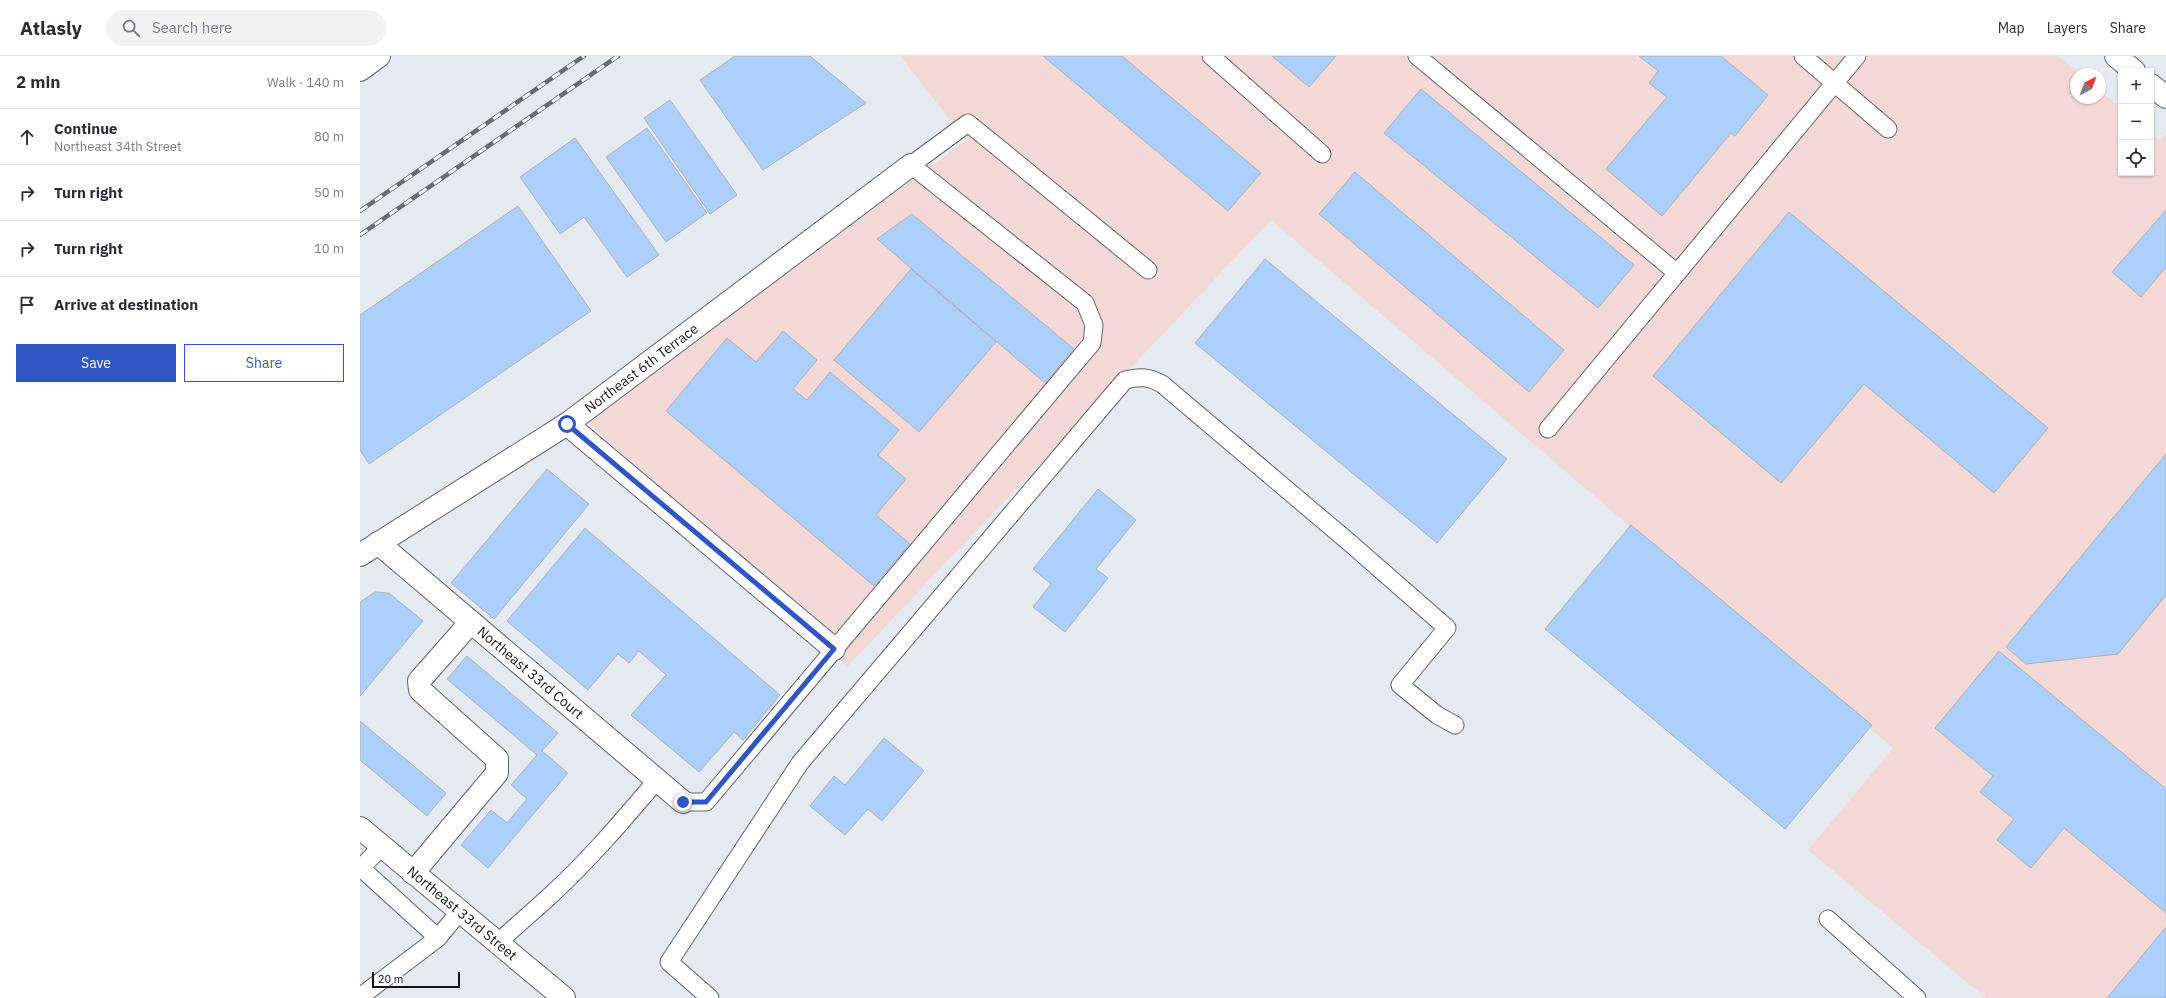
<!DOCTYPE html>
<html lang="en">
<head>
<meta charset="utf-8">
<style>
	body { margin:0; font-family:"IBM Plex Sans",sans-serif; background:#f2f2f3; color:#2b2b33 }
	.controls { position:absolute; right:12px; top:12px; display:grid; overflow:hidden; border-radius:0px; box-shadow:0 1px 3px #0004 }
	.controls button { width:36px; height:36px; display:grid; place-items:center; padding:0; border:0; border-bottom:1px solid #e1e1e2; background:#fff; color:#2b2b33; font:20px sans-serif }
	.compass { position:absolute; left:1710px; top:12px; width:36px; height:36px; border-radius:50%; background:#fff; box-shadow:0 1px 3px #0004; rotate:41deg }
	.scale { position:absolute; left:12px; bottom:10px; width:88px; box-sizing:border-box; padding-left:4px; border:2px solid #121416; border-top:0; font-size:11px; line-height:14px; white-space:nowrap; color:#121416; -webkit-text-stroke:3px #f2f7fe; paint-order:stroke }
	.stop { position:absolute; width:12px; height:12px; margin:-9px; border:3px solid #3056c6; border-radius:50%; background:#fff }
	.stop.end { background:#3056c6; border-color:#fff; box-shadow:0 1px 4px #0008 }
	.list { margin:0; padding:0; list-style:none }
	h2 { display:flex; justify-content:space-between; align-items:center; height:52px; margin:0; padding:0 16px; font-size:17px }
	h2 small { font-size:13px; font-weight:400; color:#7c7c81 }
	.list li { display:grid; grid-template-columns:26px 1fr auto; gap:12px; align-items:center; box-sizing:border-box; height:56px; padding:0 16px; border-top:1px solid #e1e1e2 }
	.list b { display:block; font-size:15px; white-space:nowrap }
	.list p { margin:0; font-size:13px; white-space:nowrap; color:#7c7c81 }
	.list em { font-size:13px; font-style:normal; color:#7c7c81 }
	.actions { display:flex; gap:8px; padding:12px 16px }
	.actions a { flex:1; padding:9px 0; border:1px solid #3056c6; border-radius:0px; text-align:center; font-size:14px; color:#3056c6 }
	.actions .main { background:#3056c6; color:#fff }
	.icon { flex:none; width:22px; height:22px; fill:none; stroke:currentColor; stroke-width:2; stroke-linecap:round; stroke-linejoin:round }
	.map { position:relative; flex:none; width:1806px; height:942px; overflow:hidden }
	header { display:flex; align-items:center; gap:24px; box-sizing:border-box; height:56px; padding:0 20px; background:#fff; border-bottom:1px solid #e1e1e2 }
	header strong { font-size:19px }
	nav { display:flex; gap:22px; margin-inline-start:auto; font-size:14px }
	.search { width:280px; height:36px; background:#f2f2f3; display:flex; align-items:center; gap:10px; box-sizing:border-box; padding:0 14px; border-radius:22px; color:#7c7c81; font-size:15px }
	main { display:flex }
	aside { flex:1; background:#fff }
	.map>svg:first-child { display:block }
	.commercial { fill:#f3d8d6 }
	.building { fill:#accffc; stroke:#aeb3b9 }
	.lines { fill:none; stroke-linecap:round; stroke-linejoin:round }
	.service-casing { stroke:#61656b; stroke-width:19 }
	.minor-casing { stroke:#61656b; stroke-width:24 }
	.tertiary-casing { stroke:#61656b; stroke-width:24 }
	.secondary-casing { stroke:#61656b; stroke-width:24 }
	.primary-casing { stroke:#61656b; stroke-width:24 }
	.service { stroke:#fff; stroke-width:17 }
	.minor { stroke:#fff; stroke-width:22 }
	.tertiary { stroke:#fff; stroke-width:22 }
	.secondary { stroke:#fff; stroke-width:22 }
	.primary { stroke:#fff; stroke-width:22 }
	.rail-casing { stroke:#686b6f; stroke-width:4.5 }
	.rail { stroke:#f2f7fe; stroke-width:3; stroke-dasharray:9; stroke-linecap:butt }
	.route { stroke:#3056c6; stroke-width:5 }
	.labels { text-anchor:middle; stroke-width:3.5; stroke-linejoin:round; paint-order:stroke }
	.street-label { font-size:14px; fill:#121416; stroke:#f2f7fe }
</style>
</head>
<body>
<header>
<strong>Atlasly</strong>
<div class="search"><svg class="icon" aria-label="search" viewBox="0 0 24 24"><circle cx="10" cy="10" r="6"/><path d="M15 15l6 6"/></svg>Search here</div>
<nav><a>Map</a><a>Layers</a><a>Share</a></nav>
</header>
<main>
<aside>
<h2>2 min<small>Walk · 140 m</small></h2>
<ul class="list">
<li><svg class="icon" aria-label="ahead" viewBox="0 0 24 24"><path d="M12 20V5M6 11l6-6 6 6"/></svg><div><b>Continue</b><p>Northeast 34th Street</p></div><em>80 m</em></li>
<li><svg class="icon" aria-label="right" viewBox="0 0 24 24"><path d="M7 20v-9h11M14 6l5 5-5 5"/></svg><div><b>Turn right</b></div><em>50 m</em></li>
<li><svg class="icon" aria-label="right" viewBox="0 0 24 24"><path d="M7 20v-9h11M14 6l5 5-5 5"/></svg><div><b>Turn right</b></div><em>10 m</em></li>
<li><svg class="icon" aria-label="arrive" viewBox="0 0 24 24"><path d="M6 21V4h12l-3 4 3 4H6"/></svg><div><b>Arrive at destination</b></div></li>
</ul>
<div class="actions"><a class="main">Save</a><a>Share</a></div>
</aside>
<div class="map">
<svg width="1806" height="942" viewBox="0 0 1806 942">
	<rect width="100%" height="100%" fill="#e5eaf0"/>
	<path class="commercial" d="M540 0H1698L1720 18H1716V42H1740V35L1761 52V117H1791V77L1800 85 1806 78V942H1626L1448 794 1533 692 1266 467 911 164 487 611 228 366 606 84Z"/>
	<path class="building" d="M375 0H450L506 47 403 114 340 24Z
		M683 0H762L901 117 868 155Z
		M912 0H976L949 31Z
		M1279 0H1361L1408 39 1375 80 1371 77 1302 160 1246 113 1307 41 1289 27 1298 15Z
		M1061 33 1274 209 1238 252 1024 77Z
		M310 44 377 139 350 158 284 62Z
		M287 72 347 157 306 186 246 101Z
		M215 82 299 199 267 221 224 161 200 178 160 121Z
		M995 116 1204 294 1169 336 959 158Z
		M158 150 231 255 9 408 0 394V259Z
		M1806 154V211L1781 241 1752 216Z
		M1429 156 1688 372 1634 437 1504 328 1421 427 1293 320Z
		M552 158 714 293 685 327 517 183Z
		M905 203 1147 403 1077 487 835 287Z
		M551 213 636 286 559 376 474 304Z
		M423 275 457 304 433 333 447 344 470 316 539 374 518 399 546 423 516 459 550 488 514 530 306 355 367 282 396 306Z
		M1806 398V539L1758 598 1666 608 1646 591Z
		M187 413 229 448 134 563 91 527Z
		M738 433 776 464 736 513 748 522 705 576 673 551 691 528 673 513Z
		M1271 469 1512 669 1425 773 1185 573Z
		M225 472 420 639 383 684 374 676 339 716 271 659 306 619 279 595 269 607 258 598 228 634 147 565Z
		M15 536 29 537 63 565 0 640V546Z
		M1639 595 1806 733V857L1704 772 1671 812 1637 784 1654 763 1620 736 1633 720 1575 672Z
		M107 600 198 677 182 695 208 717 128 812 101 789 131 754 147 767 167 743 151 729 177 699 87 623Z
		M0 665 86 737 67 760 0 704Z
		M524 682 564 715 522 765 508 753 485 779 450 750 474 720 485 729Z
		M1806 871V942H1747Z"/>
	<g class="lines">
		<defs>
			<path id="service" d="M851 0 962 98
				M1057 0 1317 217
				M1443 0 1528 73
				M1188 373 1497 0
				M323 746H346L732 287 734 269 725 247 551 109 608 67 788 214
				M1 812 78 882 100 855
				M0 813 22 790
				M1468 863 1557 942
				M138 887C155 870 174 855 192 838 230 803 264 763 297 724
				M0 941 78 882
				M350 942 309 906 440 707 765 324C780 320 789 321 802 328L990 487 1087 572 1040 629 1077 659 1095 669"/>
			<g id="minor">
				<path d="M207 368 474 593"/>
				<path id="s1" d="M18 487 323 746"/>
				<path id="s2" d="M0 499 207 368 551 109"/>
				<path d="M53 817 137 717V703L60 634 59 625 111 566"/>
			</g>
			<g id="tertiary">
				<path id="s3" d="M0 772 204 942"/>
			</g>
			<path id="secondary" d="M0 14 19 0"/>
			<path id="primary" d="M1756 0 1774 15
				M1791 29 1806 41"/>
		</defs>
		<use href="#service" class="service-casing"/>
		<use href="#minor" class="minor-casing"/>
		<use href="#tertiary" class="tertiary-casing"/>
		<use href="#secondary" class="secondary-casing"/>
		<use href="#primary" class="primary-casing"/>
		<use href="#service" class="service"/>
		<use href="#minor" class="minor"/>
		<use href="#tertiary" class="tertiary"/>
		<use href="#secondary" class="secondary"/>
		<use href="#primary" class="primary"/>
		<defs>
			<path id="rail" d="M0 155 224 0
				M0 179 258 0"/>
		</defs>
		<use href="#rail" class="rail-casing"/>
		<use href="#rail" class="rail"/>
	</g>
	<g class="lines">
		<path class="route" d="M207 368 474 593 346 746H323"/>
	</g>
	<g class="labels">
		<g class="street-label">
			<text dy="5" stroke="none"><textPath href="#s2" startOffset="338">Northeast 6th Terrace</textPath></text>
			<text dy="5" stroke="none"><textPath href="#s1" startOffset="200">Northeast 33rd Court</textPath></text>
			<text dy="5" stroke="none"><textPath href="#s3" startOffset="133">Northeast 33rd Street</textPath></text>
		</g>
	</g>
</svg>
<div class="controls">
<button>+</button>
<button>−</button>
<button><svg class="icon" aria-label="locate" viewBox="0 0 24 24"><circle cx="12" cy="12" r="6"/><path d="M12 2v4M12 18v4M2 12h4M18 12h4"/></svg></button>
</div>
<svg class="compass" viewBox="-18 -18 36 36"><path d="M0-13l5 13h-10z" fill="#e53935"/><path d="M0 13l5-13h-10z" fill="#7c7c81"/></svg>
<div class="scale">20 m</div>
<div class="stop" style="left:207px;top:368px"></div>
<div class="stop end" style="left:323px;top:746px"></div>
</div>
</main>
</body>
</html>
